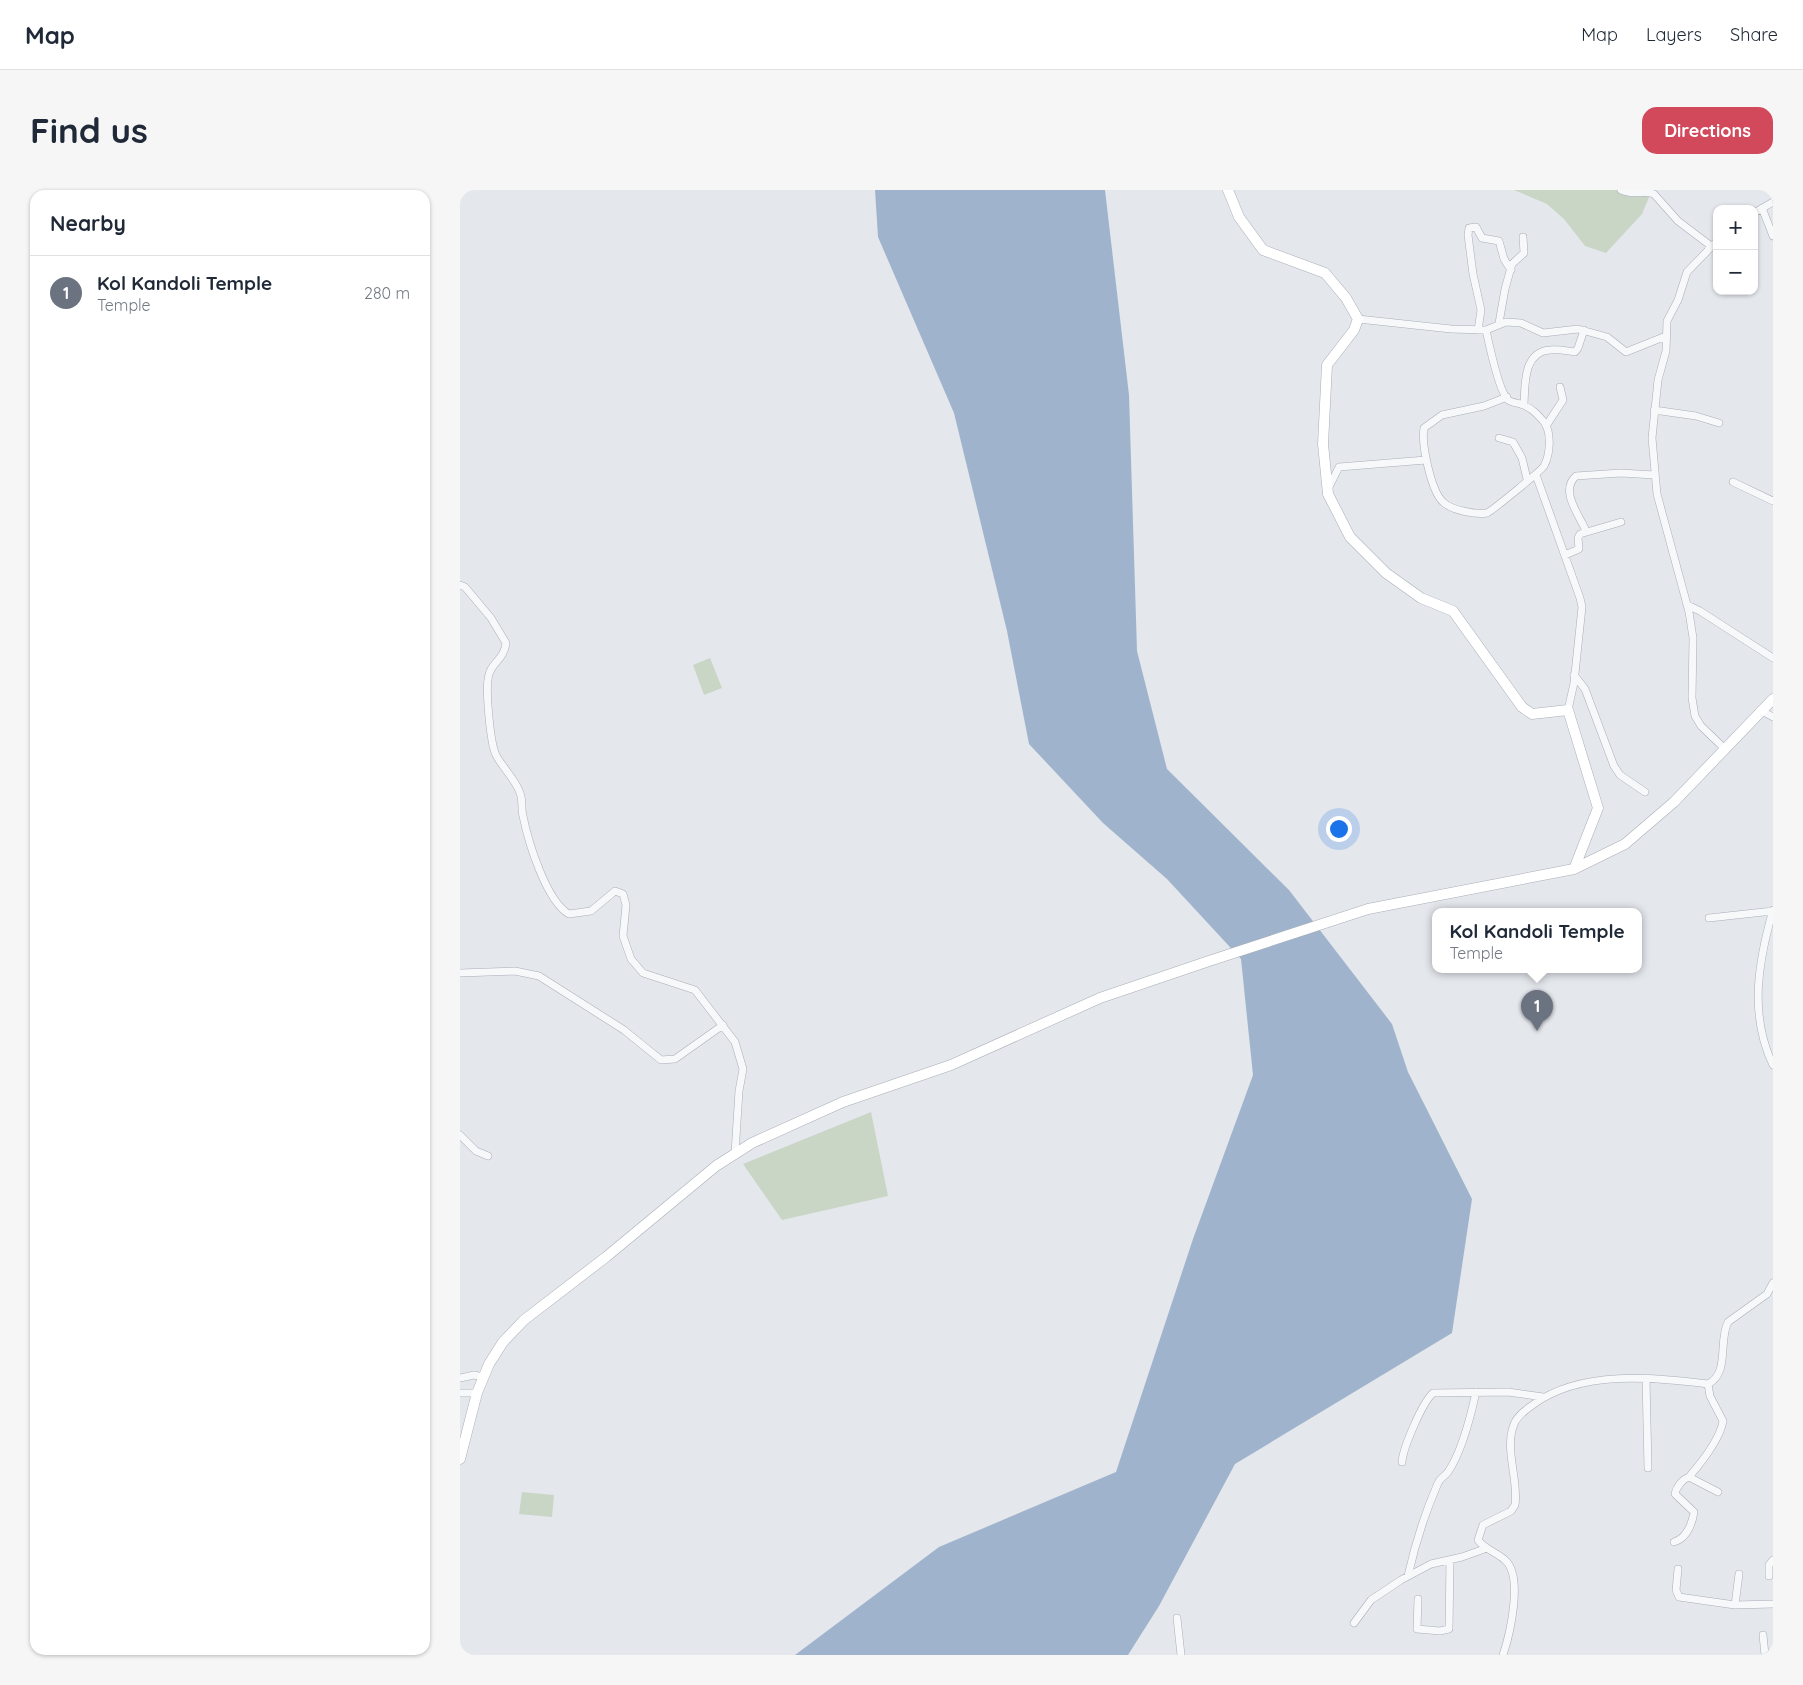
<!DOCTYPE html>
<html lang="en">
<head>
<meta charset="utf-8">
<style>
	body { margin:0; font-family:Quicksand,sans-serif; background:#f6f6f7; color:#1f2937 }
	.controls { position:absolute; right:15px; top:15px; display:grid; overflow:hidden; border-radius:10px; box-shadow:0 1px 4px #0004 }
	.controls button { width:45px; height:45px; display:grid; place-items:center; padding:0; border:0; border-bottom:1px solid #e0e1e3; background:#fff; color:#1f2937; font:25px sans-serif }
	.you { position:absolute; left:878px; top:638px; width:18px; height:18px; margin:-12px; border:4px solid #fff; border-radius:50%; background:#1a73e8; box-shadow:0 0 0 8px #1a73e833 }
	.badge { display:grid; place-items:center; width:32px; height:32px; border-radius:50%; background:#d1495b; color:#fff; font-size:16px; font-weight:700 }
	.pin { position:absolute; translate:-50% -41px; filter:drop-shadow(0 1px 2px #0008) }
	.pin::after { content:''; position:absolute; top:26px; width:18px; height:15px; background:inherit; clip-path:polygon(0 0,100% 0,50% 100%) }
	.popup { position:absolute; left:972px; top:718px; width:210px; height:65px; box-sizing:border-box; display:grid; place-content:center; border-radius:10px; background:#fff; filter:drop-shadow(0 1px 4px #0005); font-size:16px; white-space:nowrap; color:#747a83 }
	.popup b { font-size:19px; color:#1f2937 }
	.popup::after { content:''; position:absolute; left:50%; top:100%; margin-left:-10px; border:10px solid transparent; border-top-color:#fff }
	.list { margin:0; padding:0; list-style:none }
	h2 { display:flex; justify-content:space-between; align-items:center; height:65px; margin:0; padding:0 20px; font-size:21px }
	h2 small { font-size:16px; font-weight:400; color:#747a83 }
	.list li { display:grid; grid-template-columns:32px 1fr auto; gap:15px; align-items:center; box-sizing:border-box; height:75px; padding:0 20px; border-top:1px solid #e0e1e3 }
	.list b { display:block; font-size:19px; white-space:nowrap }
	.list p { margin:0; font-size:16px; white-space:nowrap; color:#747a83 }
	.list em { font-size:16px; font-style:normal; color:#747a83 }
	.map { position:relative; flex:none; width:1313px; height:1465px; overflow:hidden; border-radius:15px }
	header { display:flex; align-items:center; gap:30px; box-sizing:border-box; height:70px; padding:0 25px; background:#fff; border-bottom:1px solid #e0e1e3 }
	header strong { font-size:24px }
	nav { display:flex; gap:28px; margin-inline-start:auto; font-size:18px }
	.intro { display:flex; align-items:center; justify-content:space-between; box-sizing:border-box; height:120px; padding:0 30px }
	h1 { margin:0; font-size:35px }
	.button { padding:12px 22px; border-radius:15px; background:#d1495b; color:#fff; font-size:18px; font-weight:700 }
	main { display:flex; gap:30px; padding:0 30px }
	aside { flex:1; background:#fff; border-radius:15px; box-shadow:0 1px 4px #0004 }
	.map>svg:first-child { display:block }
	.green { fill:#c9d6c5 }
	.water { fill:#9fb4cc }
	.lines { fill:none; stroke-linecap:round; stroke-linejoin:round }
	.street-casing { stroke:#a9aeb7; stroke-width:8 }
	.secondary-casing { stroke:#a9aeb7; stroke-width:11 }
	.street { stroke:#f7f8fa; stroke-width:7 }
	.secondary { stroke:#fff; stroke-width:10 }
</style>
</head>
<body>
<header>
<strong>Map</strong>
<nav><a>Map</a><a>Layers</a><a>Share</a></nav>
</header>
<div class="intro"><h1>Find us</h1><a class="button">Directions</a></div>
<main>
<aside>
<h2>Nearby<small></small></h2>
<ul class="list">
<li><span class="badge" style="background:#6b7280">1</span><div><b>Kol Kandoli Temple</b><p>Temple</p></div><em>280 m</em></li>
</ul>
</aside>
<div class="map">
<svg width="1313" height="1465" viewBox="0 0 1313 1465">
	<rect width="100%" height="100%" fill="#e4e7ec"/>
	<path class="green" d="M1054 0H1192L1182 24 1146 63 1125 56 1104 29 1087 14Z
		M250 468 262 498 244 505 233 475Z
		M411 922 428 1006 322 1030 283 974Z
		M62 1302 94 1305 92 1327 59 1324Z"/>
	<path class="water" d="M415 0H645L669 205 677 461 707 579 829 700 932 834 948 882 1012 1009 992 1143 775 1274 699 1416 668 1465H335L479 1357 656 1282 733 1049 793 885 781 769 707 689 643 633 569 554 547 441 494 223 418 47Z"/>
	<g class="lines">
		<defs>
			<path id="street" d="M1161 0C1174 6 1183 0 1194 4L1218 31 1251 56
				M1302 18 1313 46
				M1294 23 1313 12
				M1257 51 1227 82 1218 110 1207 131 1206 161 1198 190 1192 248 1197 304 1229 422 1233 448 1232 508 1235 526 1241 536 1265 559
				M898 129 991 139 1026 140 1046 132 1061 133 1083 143 1118 139 1147 147 1166 162 1206 146
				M1039 133 1045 99 1052 74 1064 63 1063 47
				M1018 140 1021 120 1013 84 1008 45 1009 38 1016 37 1022 48 1039 51 1044 69 1051 80
				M1026 140C1029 154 1039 202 1048 210 1052 213 1059 213 1063 215 1072 218 1078 225 1084 232 1092 243 1090 265 1084 276 1082 280 1033 320 1027 323 1016 325 991 320 983 312 971 301 961 253 964 238L982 225 1024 216 1047 207
				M1064 215C1065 195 1063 162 1090 160 1099 159 1107 161 1115 162L1118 158 1124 140
				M1194 220 1236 226 1259 233
				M1086 236 1103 210 1100 197
				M1039 248 1053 252 1062 268 1067 289
				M1076 285 1120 408 1122 417 1114 493 1108 520
				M1273 292 1313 311
				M868 299 879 277 966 270
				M1126 341C1120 326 1099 301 1116 286L1161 283 1194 285
				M1105 365 1119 359 1118 348 1120 344 1161 332
				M0 395 5 397 31 428 46 453C44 471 30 472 28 489 26 502 30 553 36 565 42 577 56 590 60 603 63 610 61 619 63 626 68 651 86 711 109 724L131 721 155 701 163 704 166 715 163 746 171 769 183 783 235 800 275 852 283 879 279 901 275 963
				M1227 415 1240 421 1313 468
				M1114 485 1125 499 1154 576 1160 585 1185 602
				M1300 520 1313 527
				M1313 720C1298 772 1289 825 1313 875
				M1249 728 1313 721
				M0 783 55 781 79 786 164 840 201 870 215 869 263 835
				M0 945 16 961 28 966
				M0 1188 14 1185 23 1187
				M1186 1188 1188 1278
				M0 1203H17
				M942 1272C943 1258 962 1213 973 1203L1048 1202 1083 1207
				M1229 1287C1241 1273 1260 1250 1263 1231L1250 1206 1248 1194
				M1214 1352C1227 1348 1232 1334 1234 1322L1215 1304C1216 1298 1222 1289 1229 1287L1258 1302
				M1218 1379 1216 1400 1219 1407 1275 1415 1313 1414
				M948 1386C955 1354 965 1323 978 1293 980 1288 984 1287 988 1282 1001 1263 1011 1225 1016 1202
				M1309 1386V1375L1313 1370
				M958 1409 957 1439 980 1441 989 1439 990 1370
				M1275 1415 1279 1384
				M717 1428 721 1465
				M894 1433 911 1410 941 1390 971 1374 1002 1367 1027 1358
				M1303 1445 1305 1465
				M1043 1465C1050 1444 1063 1388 1046 1371 1038 1363 1024 1359 1018 1350L1023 1335 1051 1321 1055 1315C1059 1289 1043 1257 1055 1232 1059 1224 1067 1219 1074 1214 1121 1180 1193 1187 1248 1194 1270 1183 1258 1151 1268 1132L1307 1104 1313 1093"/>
			<path id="secondary" d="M768 0 779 27 803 60 865 83 886 108 898 129 894 140 867 175 863 254 868 304 890 347 926 383 961 408 993 421 1062 517 1072 524 1108 520 1138 618 1114 679
				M0 1269 17 1203 29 1174 43 1152 64 1130 146 1067 256 976 292 953 383 912 491 875 640 808 749 771 908 719 1114 679 1165 654 1214 612 1313 509"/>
		</defs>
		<use href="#street" class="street-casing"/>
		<use href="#secondary" class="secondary-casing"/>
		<use href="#street" class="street"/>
		<use href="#secondary" class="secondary"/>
	</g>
</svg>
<div class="controls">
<button>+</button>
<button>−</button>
</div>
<div class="you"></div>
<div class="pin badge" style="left:1077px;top:841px;background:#6b7280">1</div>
<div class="popup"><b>Kol Kandoli Temple</b>Temple</div>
</div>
</main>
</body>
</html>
